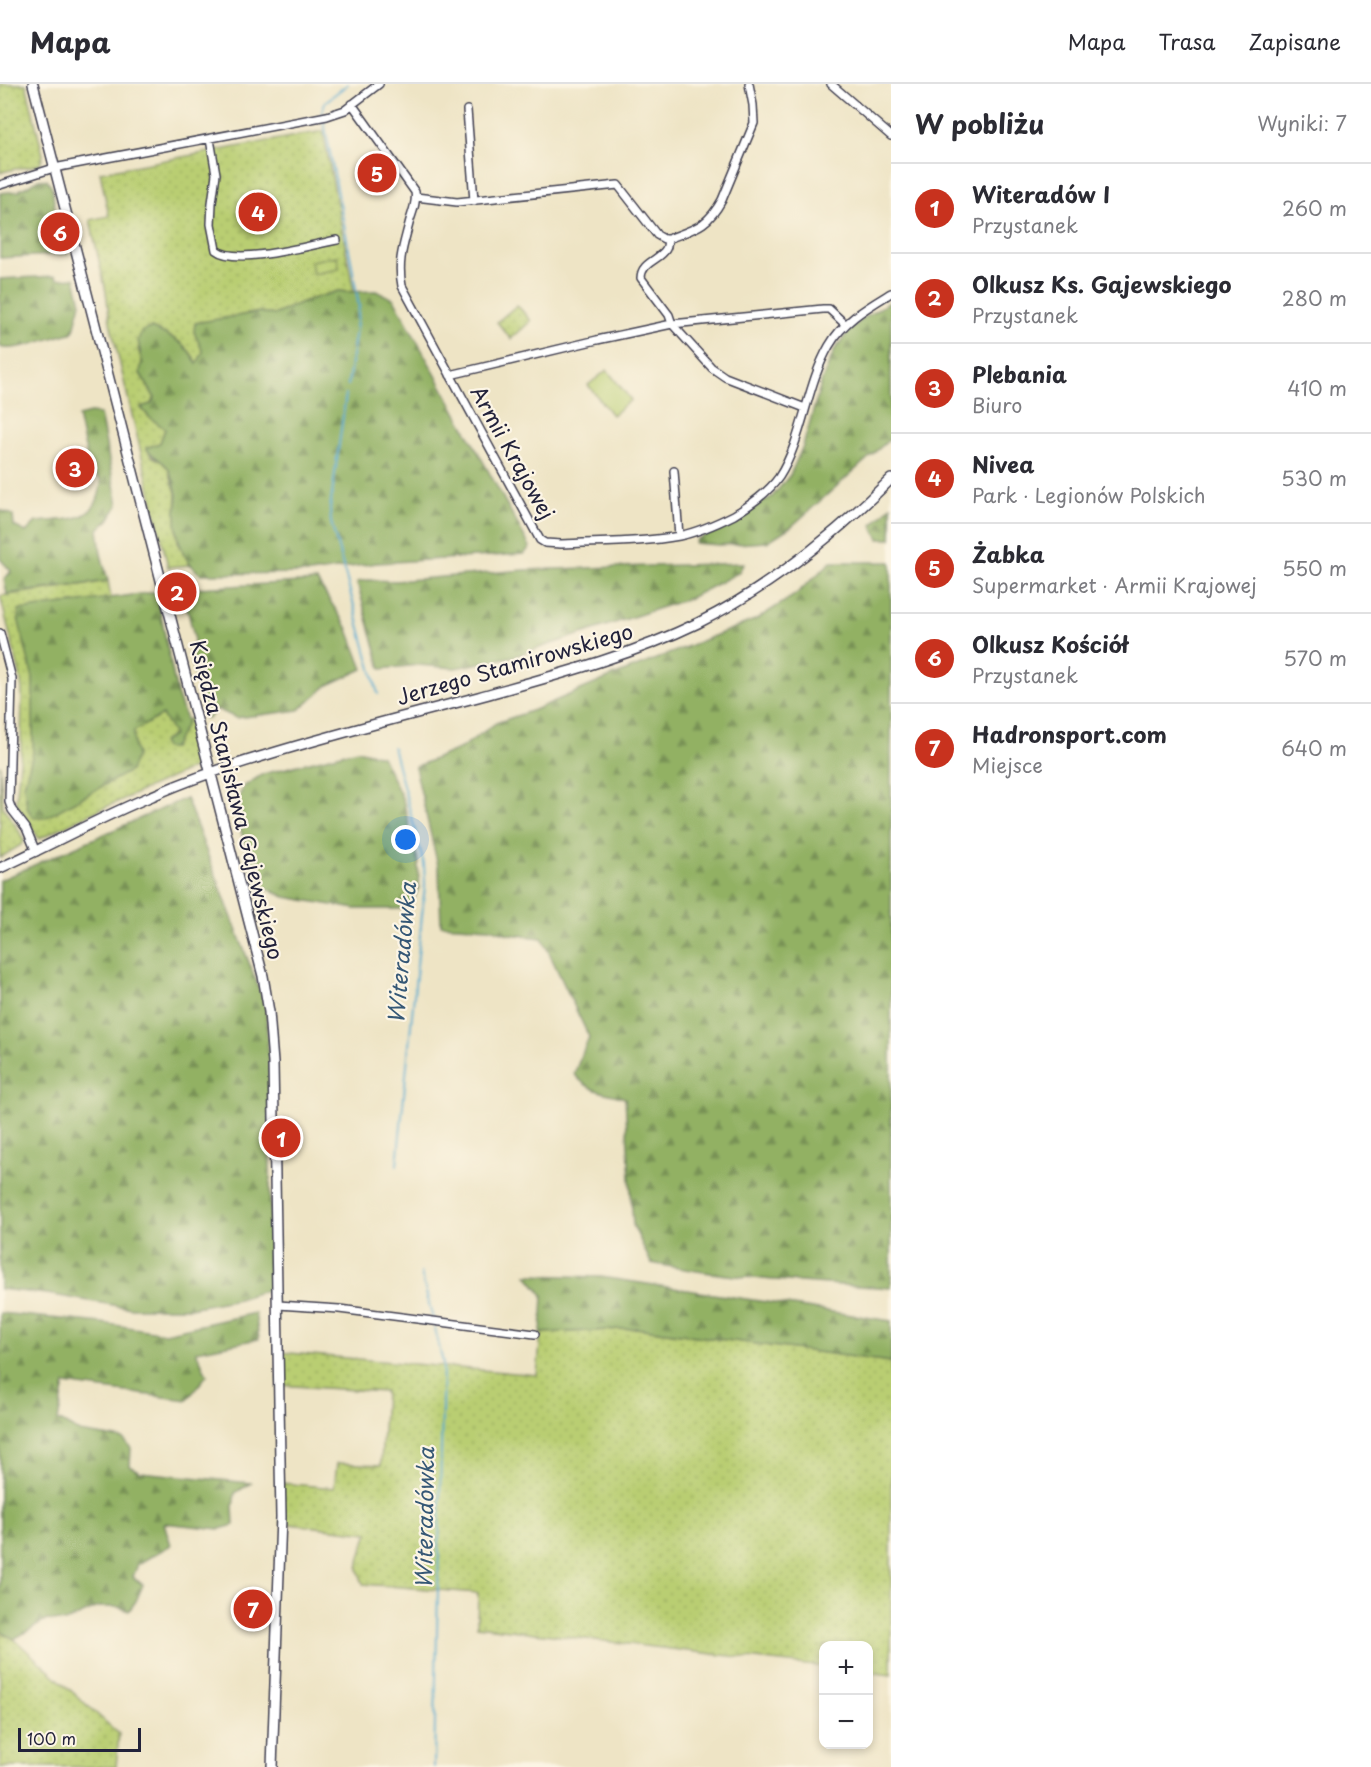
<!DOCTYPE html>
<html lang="pl">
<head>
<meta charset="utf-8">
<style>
	body { margin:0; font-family:"Playpen Sans",sans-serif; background:#f7f7f7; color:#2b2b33 }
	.controls { position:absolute; right:18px; bottom:18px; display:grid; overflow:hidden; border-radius:12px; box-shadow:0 3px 9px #0003 }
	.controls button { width:54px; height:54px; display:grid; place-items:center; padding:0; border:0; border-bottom:2px solid #e1e1e2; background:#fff; color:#2b2b33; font:30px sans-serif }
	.scale { position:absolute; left:18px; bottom:15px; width:123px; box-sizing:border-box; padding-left:6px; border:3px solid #22223b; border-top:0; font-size:16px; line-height:21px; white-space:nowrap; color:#22223b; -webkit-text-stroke:4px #fcf5e5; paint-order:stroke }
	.you { position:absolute; left:406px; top:756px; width:21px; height:21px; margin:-15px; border:4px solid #fff; border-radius:50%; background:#1a73e8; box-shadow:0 0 0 9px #1a73e833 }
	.badge { display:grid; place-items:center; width:39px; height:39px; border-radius:50%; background:#c8321e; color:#fff; font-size:20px; font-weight:700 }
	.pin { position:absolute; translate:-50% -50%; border:3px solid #fff; box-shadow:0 2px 6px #0006 }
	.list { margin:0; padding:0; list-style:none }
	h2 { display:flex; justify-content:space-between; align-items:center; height:78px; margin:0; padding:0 24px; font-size:26px }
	h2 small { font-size:20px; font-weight:400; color:#7c7c81 }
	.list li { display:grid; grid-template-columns:39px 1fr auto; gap:18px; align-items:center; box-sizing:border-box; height:90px; padding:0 24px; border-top:2px solid #e1e1e2 }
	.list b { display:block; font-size:22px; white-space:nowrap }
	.list p { margin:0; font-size:20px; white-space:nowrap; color:#7c7c81 }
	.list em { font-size:20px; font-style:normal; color:#7c7c81 }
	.map { position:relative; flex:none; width:891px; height:1683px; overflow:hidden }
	header { display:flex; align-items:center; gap:36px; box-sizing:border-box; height:84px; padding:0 30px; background:#fff; border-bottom:2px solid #e1e1e2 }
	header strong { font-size:28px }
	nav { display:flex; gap:33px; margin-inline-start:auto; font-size:21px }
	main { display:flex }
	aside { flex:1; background:#fff }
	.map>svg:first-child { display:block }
	.grass { fill:url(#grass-dots); stroke:#6e7856; stroke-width:1.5 }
	.forest { fill:url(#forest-firs); stroke:#5a6a50; stroke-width:1.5 }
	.pitch { fill:#b9ce72; stroke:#6e7856; stroke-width:1.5 }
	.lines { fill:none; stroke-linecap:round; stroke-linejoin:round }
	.stream { stroke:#53a9cf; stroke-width:2 }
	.street-casing { stroke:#413f50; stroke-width:10 }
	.secondary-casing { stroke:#413f50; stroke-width:12 }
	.street { stroke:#fff; stroke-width:7 }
	.secondary { stroke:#fff; stroke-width:9 }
	.labels { text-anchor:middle; stroke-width:4.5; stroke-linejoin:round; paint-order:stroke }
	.street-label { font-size:21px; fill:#22223b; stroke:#fcf5e5 }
	.water-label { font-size:22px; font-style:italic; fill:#365876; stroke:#fcf5e5 }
</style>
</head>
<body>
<header>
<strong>Mapa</strong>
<nav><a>Mapa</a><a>Trasa</a><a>Zapisane</a></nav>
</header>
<main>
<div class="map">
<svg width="891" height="1683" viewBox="0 0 891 1683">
	<defs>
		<pattern id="grass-dots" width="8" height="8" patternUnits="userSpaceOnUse" patternTransform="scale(1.5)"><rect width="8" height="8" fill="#b9ce72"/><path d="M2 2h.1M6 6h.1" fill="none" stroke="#9fb164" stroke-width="1.8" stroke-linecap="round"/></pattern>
		<pattern id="forest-firs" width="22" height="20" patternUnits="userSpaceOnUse" patternTransform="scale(1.5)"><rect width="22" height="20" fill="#92b164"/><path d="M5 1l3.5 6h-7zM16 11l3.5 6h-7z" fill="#779054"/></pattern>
	</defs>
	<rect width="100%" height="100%" fill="#fcf5e5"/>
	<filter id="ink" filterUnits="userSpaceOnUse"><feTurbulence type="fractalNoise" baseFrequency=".0167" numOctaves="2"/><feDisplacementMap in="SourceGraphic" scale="12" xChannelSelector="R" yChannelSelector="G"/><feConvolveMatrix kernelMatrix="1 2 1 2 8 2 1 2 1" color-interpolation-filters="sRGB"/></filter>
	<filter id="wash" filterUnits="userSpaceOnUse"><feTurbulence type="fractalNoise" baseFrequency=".008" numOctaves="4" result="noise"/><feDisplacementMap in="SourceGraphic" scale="24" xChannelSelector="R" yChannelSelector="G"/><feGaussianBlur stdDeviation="1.35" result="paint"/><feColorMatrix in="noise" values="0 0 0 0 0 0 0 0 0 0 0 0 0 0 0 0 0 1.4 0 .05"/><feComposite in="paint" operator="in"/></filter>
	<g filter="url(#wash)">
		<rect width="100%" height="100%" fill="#eee4c5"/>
		<path class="grass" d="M0 0H26L43 71 40 80C27 85 14 83 0 89Z
			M323 47 354 208 338 207 302 218 274 231 260 228 229 234 194 248 204 268 197 280C188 259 171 252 151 244L138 265 142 277 140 289 155 314 151 320 141 324 149 333 165 345 160 359 147 364 151 372 161 377 168 384 177 412 176 429 178 458 190 481 168 483 110 238 106 208 90 136 109 132 100 88Z
			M517 221 531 237 511 255 497 238Z
			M108 497 111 514 156 508 177 610 186 637 190 634 195 650 200 677 195 683 81 734 39 755 16 718 21 667 22 606 20 591 0 512Z
			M0 680 3 723 19 747 24 757 21 761 0 774Z
			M636 1244 891 1278V1591L869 1588 868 1562H824L823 1583 477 1542 478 1509 363 1500 358 1485 360 1473 368 1449 281 1439V1399L334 1404 337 1379 381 1381 385 1308 279 1301V1268L537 1291 541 1249 592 1247Z
			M0 1547 14 1555 119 1650 116 1683H0Z"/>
		<path class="forest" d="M39 95 47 96 52 103 58 146 56 147 68 170 0 174V109L20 107V105L28 102Z
			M56 192 57 195 75 194 81 219 74 246 71 249C54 252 15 269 0 263V195Z
			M338 207 347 208 376 207 394 215 530 463 524 470 377 479 310 489 200 490C181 474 175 451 176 427 176 422 178 418 177 413 177 405 172 394 169 386 164 376 153 374 146 364L160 359 165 345 149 333 141 323 151 320 155 314 140 289 142 277 138 256 142 247 151 244C172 253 186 258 197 280L203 268 194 248 195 239 260 228 274 231 302 218Z
			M891 217V354L792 442 767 458 719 461 695 459 697 455 736 439 758 420 772 413 790 391 803 362 822 296 835 265 850 246 862 235Z
			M90 329 100 330 118 421 109 436 98 445 101 470 108 497 7 510 4 496 11 487 0 475V426L13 431 14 442 26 448 36 438C70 434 99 441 101 396L90 387 78 332Z
			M891 422V455H879L872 441Z
			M831 478H891V1204C811 1199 730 1195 651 1179L633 1141 625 1014C601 1007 591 1009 574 990L589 953 542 854 509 850 490 844 441 841 439 786 415 683 461 664 496 639 534 626 613 592 757 535 795 511Z
			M744 479 738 489 690 514 515 572 455 584 418 581 381 585 357 498 368 496 396 497 524 486Z
			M317 497 347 543 363 585 328 601 299 626 236 634 217 625 208 635 205 634 192 580 194 552 185 516 197 504Z
			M156 508 177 610 187 638 173 664H165L162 658 174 651 162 631 134 647V663L137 670 130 687 45 734 33 733 27 724 24 701 33 669V594L18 534 19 526Z
			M357 666 382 672 403 716 418 777 419 803 409 825H356L285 813 255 799 235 724 243 703 263 690Z
			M186 714 266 923 269 979 271 1205 238 1215 190 1224H131L47 1210 0 1205V796Z
			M527 1191 601 1193 891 1237V1278L636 1244 592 1247 541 1249 543 1211Z
			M0 1229 102 1239 165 1249 255 1229 259 1255 196 1267 207 1291 187 1316 65 1300 58 1336 79 1348 123 1355 131 1364 130 1382 140 1388 251 1399 235 1409 233 1423 234 1441 220 1445 164 1439 171 1461 138 1480 133 1493 143 1501 136 1517 129 1527 118 1523H98L65 1538 47 1536 14 1555 0 1547Z"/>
		<path class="pitch" d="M337 172 339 185 313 190 311 177Z
			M607 286 631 316 612 331 588 301Z"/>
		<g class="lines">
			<path class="stream" d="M348 0 325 18 322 28 352 182 359 223 348 301
				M346 310 330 425 331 438 378 610
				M393 663 424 780 425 801 397 1081
				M421 1189 433 1235
				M434 1240 443 1279 434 1683"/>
		</g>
	</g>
	<g filter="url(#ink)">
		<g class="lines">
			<defs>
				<path id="street" d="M831 0 891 52
					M352 20 415 108C417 117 413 127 410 136 404 160 397 177 402 202L540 456 545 459 561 460C598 458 642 459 679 452 698 448 716 440 734 431 750 421 768 409 779 393 803 356 806 302 829 262 843 237 868 223 891 209
					M467 26 474 117
					M210 55 216 90 212 119 211 140 216 166C236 182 311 161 337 156
					M0 101 54 84 327 32 345 26 379 0
					M416 113 457 118 618 101 657 151 664 155H668C696 144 707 143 722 116L754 39 753 21 749 0
					M668 155C667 158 668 162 666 165 660 176 641 178 641 194L669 231 672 240 712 284 725 293 805 324
					M450 291 597 256 672 240 823 225H829L845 240
					M674 387 679 452
					M0 549 12 595 9 718 12 726 26 744 36 768
					M278 1221 339 1225 535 1250"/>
				<path id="secondary" d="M33 0 263 892 269 928 273 979 281 1433 272 1683
					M0 784C51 761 100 733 152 712 188 696 226 683 263 672 334 650 406 632 478 613 553 592 628 573 698 539 770 503 835 451 891 395"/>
			</defs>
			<use href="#street" class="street-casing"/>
			<use href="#secondary" class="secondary-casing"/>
			<use href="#street" class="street"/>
			<use href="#secondary" class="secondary"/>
		</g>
	</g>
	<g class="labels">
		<g class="street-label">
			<text transform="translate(512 369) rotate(61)" y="7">Armii Krajowej</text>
			<text transform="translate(515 581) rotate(-16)" y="7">Jerzego Stamirowskiego</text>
			<text transform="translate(236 716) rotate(76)" y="7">Księdza Stanisława Gajewskiego</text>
		</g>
		<g class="water-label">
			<text transform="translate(402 869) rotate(-85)" y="8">Witeradówka</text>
			<text transform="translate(425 1434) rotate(-89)" y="8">Witeradówka</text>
		</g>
	</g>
</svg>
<div class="controls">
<button>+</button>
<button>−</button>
</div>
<div class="scale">100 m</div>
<div class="you"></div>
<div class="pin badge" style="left:281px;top:1054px">1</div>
<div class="pin badge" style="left:177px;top:508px">2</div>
<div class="pin badge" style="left:75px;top:384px">3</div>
<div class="pin badge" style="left:258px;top:128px">4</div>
<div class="pin badge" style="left:377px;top:89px">5</div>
<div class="pin badge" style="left:60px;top:148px">6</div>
<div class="pin badge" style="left:253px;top:1525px">7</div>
</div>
<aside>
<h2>W pobliżu<small>Wyniki: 7</small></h2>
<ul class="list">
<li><span class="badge">1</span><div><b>Witeradów I</b><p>Przystanek</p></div><em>260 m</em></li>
<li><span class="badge">2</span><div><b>Olkusz Ks. Gajewskiego</b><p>Przystanek</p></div><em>280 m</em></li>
<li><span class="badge">3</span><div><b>Plebania</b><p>Biuro</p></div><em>410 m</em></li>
<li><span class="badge">4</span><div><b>Nivea</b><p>Park · Legionów Polskich</p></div><em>530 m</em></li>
<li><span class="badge">5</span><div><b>Żabka</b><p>Supermarket · Armii Krajowej</p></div><em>550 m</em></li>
<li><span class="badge">6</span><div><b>Olkusz Kościół</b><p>Przystanek</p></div><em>570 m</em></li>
<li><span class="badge">7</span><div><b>Hadronsport.com</b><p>Miejsce</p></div><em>640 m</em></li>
</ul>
</aside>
</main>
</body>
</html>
